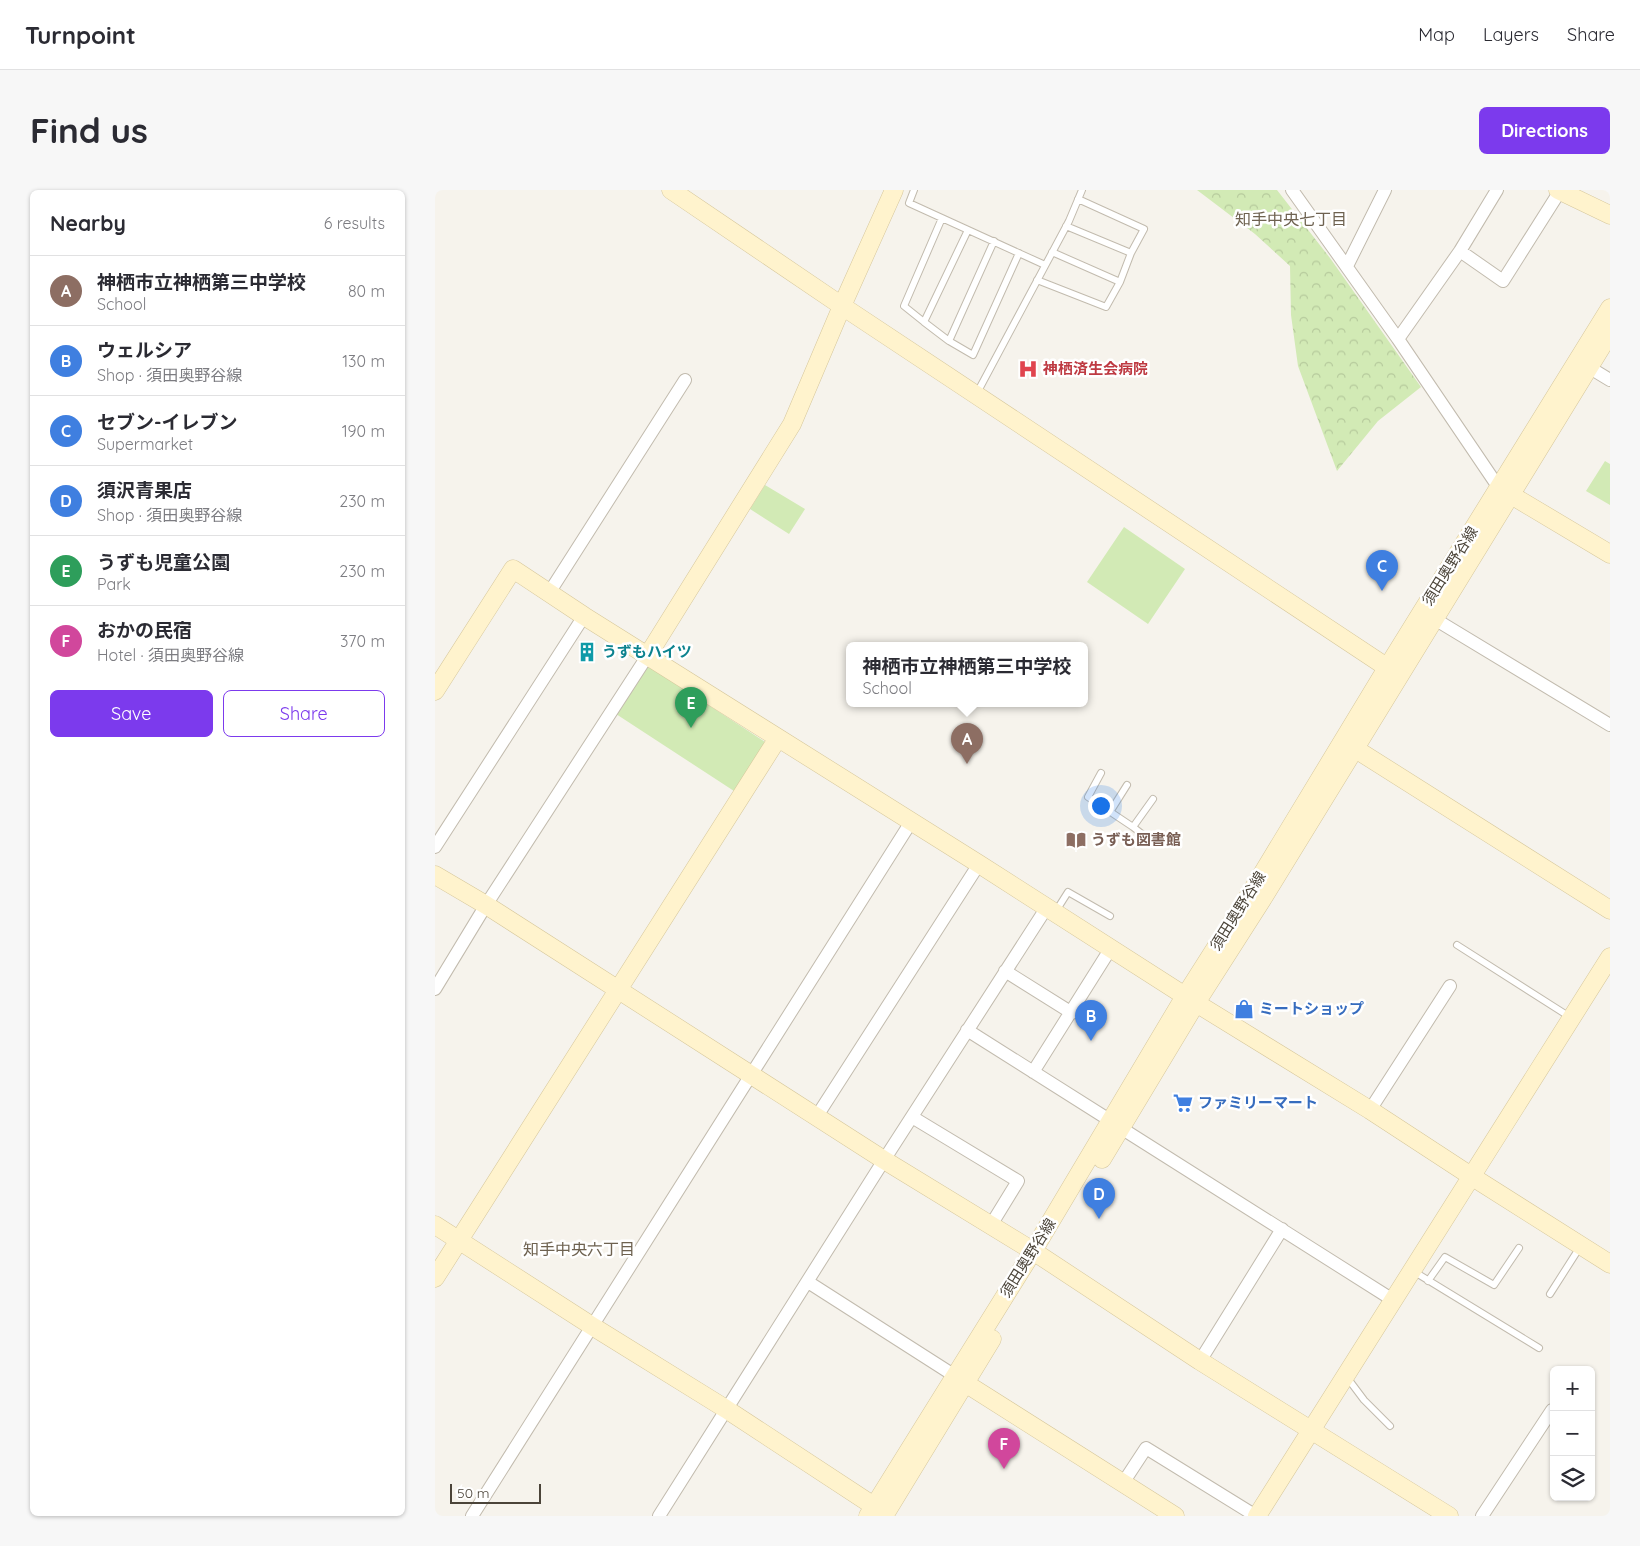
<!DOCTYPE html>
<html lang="en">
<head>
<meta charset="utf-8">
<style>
	body { margin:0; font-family:Quicksand,"Noto Sans JP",sans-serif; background:#f7f7f7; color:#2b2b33 }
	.controls { position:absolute; right:15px; bottom:15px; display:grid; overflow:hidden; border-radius:8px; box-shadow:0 1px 4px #0004 }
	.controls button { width:45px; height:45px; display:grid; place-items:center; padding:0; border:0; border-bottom:1px solid #e1e1e2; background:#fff; color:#2b2b33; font:25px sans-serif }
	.scale { position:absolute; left:15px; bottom:12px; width:91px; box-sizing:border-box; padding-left:5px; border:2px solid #4b4439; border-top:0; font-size:14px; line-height:18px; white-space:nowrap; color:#4b4439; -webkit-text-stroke:4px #fff; paint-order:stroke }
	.you { position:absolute; left:665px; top:615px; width:18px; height:18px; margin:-12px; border:4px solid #fff; border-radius:50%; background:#1a73e8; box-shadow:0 0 0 8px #1a73e833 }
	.badge { display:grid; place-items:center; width:32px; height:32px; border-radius:50%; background:#7c3aed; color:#fff; font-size:16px; font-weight:700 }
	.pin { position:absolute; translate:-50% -41px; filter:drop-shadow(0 1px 2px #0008) }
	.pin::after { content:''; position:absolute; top:26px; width:18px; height:15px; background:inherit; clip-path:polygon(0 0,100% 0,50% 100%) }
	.popup { position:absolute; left:411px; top:452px; width:242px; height:65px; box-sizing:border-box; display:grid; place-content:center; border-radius:8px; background:#fff; filter:drop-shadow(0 1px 4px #0005); font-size:16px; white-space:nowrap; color:#7c7c81 }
	.popup b { font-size:19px; color:#2b2b33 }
	.popup::after { content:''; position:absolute; left:50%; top:100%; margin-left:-10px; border:10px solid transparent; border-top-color:#fff }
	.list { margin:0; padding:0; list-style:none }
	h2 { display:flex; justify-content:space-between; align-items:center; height:65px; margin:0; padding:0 20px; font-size:21px }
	h2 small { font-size:16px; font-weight:400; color:#7c7c81 }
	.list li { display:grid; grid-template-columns:32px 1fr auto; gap:15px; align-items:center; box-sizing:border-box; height:70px; padding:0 20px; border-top:1px solid #e1e1e2 }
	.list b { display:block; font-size:19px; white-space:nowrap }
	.list p { margin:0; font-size:16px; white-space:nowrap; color:#7c7c81 }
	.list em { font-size:16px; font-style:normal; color:#7c7c81 }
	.actions { display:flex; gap:10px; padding:15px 20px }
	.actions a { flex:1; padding:11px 0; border:1px solid #7c3aed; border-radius:8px; text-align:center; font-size:18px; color:#7c3aed }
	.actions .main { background:#7c3aed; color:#fff }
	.icon { flex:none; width:28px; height:28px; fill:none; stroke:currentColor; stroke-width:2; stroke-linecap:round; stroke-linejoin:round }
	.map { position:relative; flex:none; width:1175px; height:1326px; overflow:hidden; border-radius:8px }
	header { display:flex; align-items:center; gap:30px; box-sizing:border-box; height:70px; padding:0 25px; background:#fff; border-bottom:1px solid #e1e1e2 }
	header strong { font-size:24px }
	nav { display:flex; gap:28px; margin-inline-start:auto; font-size:18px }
	.intro { display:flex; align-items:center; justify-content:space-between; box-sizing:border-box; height:120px; padding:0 30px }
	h1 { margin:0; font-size:35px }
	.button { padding:12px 22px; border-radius:8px; background:#7c3aed; color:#fff; font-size:18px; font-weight:700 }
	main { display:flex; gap:30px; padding:0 30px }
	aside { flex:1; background:#fff; border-radius:8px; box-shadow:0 1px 4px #0004 }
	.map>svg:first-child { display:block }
	.forest { fill:url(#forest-crowns) }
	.park { fill:#d2eab5 }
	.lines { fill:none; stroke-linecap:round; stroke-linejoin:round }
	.lane-casing { stroke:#c2bbae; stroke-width:8 }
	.street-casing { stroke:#c2bbae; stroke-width:14 }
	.secondary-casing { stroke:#d6c79b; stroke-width:19 }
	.lane { stroke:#fff; stroke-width:6 }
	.street { stroke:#fff; stroke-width:12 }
	.secondary { stroke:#fff3cd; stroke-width:18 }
	.labels { text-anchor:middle; stroke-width:5; stroke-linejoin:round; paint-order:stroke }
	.health-label { font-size:15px; font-weight:bold; fill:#be3a42; stroke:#fff; text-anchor:start }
	.street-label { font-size:15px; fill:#4b4439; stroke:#fff }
	.culture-label { font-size:15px; font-weight:bold; fill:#0d838f; stroke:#fff; text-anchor:start }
	.education-label { font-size:15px; font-weight:bold; fill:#785e54; stroke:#fff; text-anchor:start }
	.shop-label { font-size:15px; font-weight:bold; fill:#366cbe; stroke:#fff; text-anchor:start }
	.neighbourhood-label { font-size:16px; fill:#6e6250; stroke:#fff }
</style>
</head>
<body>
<header>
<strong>Turnpoint</strong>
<nav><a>Map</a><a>Layers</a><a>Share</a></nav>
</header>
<div class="intro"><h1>Find us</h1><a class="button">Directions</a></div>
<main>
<aside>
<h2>Nearby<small>6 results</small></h2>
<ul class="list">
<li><span class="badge" style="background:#8d6e63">A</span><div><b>神栖市立神栖第三中学校</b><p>School</p></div><em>80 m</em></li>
<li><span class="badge" style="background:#3f7fe0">B</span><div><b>ウェルシア</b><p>Shop · 須田奥野谷線</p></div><em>130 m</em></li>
<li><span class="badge" style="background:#3f7fe0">C</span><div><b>セブン-イレブン</b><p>Supermarket</p></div><em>190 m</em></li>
<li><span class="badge" style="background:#3f7fe0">D</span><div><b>須沢青果店</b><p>Shop · 須田奥野谷線</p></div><em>230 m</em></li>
<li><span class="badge" style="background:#2e9e5b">E</span><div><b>うずも児童公園</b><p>Park</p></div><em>230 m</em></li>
<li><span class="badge" style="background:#d1479c">F</span><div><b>おかの民宿</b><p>Hotel · 須田奥野谷線</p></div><em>370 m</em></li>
</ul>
<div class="actions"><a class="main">Save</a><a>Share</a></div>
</aside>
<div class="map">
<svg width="1175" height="1326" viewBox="0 0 1175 1326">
	<defs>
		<pattern id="forest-crowns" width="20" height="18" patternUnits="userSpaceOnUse" patternTransform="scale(1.25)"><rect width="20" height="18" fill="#d2eab5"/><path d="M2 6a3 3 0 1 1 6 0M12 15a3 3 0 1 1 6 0" fill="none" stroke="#b6ca9c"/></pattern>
	</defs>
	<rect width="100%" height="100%" fill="#f6f3ec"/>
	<path class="forest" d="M762 0H842L895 68 986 197 943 231 902 281 863 176 856 125 855 76 820 44Z"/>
	<path class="park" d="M1170 271 1175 274V315L1151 301Z
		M330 295 370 319 354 344 315 319Z
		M689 337 750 379 713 434 652 392Z
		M212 475 330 552 299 601 181 524Z"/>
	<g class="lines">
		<defs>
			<path id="lane" d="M479 0 474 13 610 75
				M643 9 709 39 696 63
				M631 36 696 63 685 92
				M559 51 514 151 538 165 584 63
				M602 90 671 117 685 92 617 62
				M489 132 469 116 507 28
				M514 151 489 132 533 40
				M542 203 634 31 647 0
				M666 583 653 607 698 637
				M718 609 698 637 720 654
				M675 622 692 595
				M621 721 633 702 675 726
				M1022 755 1135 827
				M978 1081 1104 1158
				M993 1091 1010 1067 1059 1095 1084 1058
				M1115 1104 1145 1057
				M911 1186 929 1210 955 1236"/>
			<path id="street" d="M857 0 963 149 1064 298
				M1025 61 1068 91 1125 1
				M912 76 950 0
				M963 149 1025 61 1062 0
				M1147 173 1175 190
				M114 403 250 190
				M993 425 1175 535
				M0 657 149 426
				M570 781 637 823
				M0 799 51 715 213 465
				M532 840 676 931
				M598 882 676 758
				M935 920 1015 796
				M382 926 544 674
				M477 927 583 991 556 1035
				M686 938 958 1110
				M373 1092 520 1186
				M765 1171 847 1039
				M688 1293 711 1258 821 1326
				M37 1326 476 632
				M224 1326 449 970 612 717
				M1047 1326 1117 1220"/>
			<path id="secondary" d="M236 0 407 116 962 484
				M1123 0 1175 25
				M1066 299 1175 364
				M213 465 357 234 407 116 459 0
				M0 501 78 379 149 426 544 674 761 813 935 920 1036 986 1175 1074
				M911 553 1175 720
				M0 685 51 715 449 970 598 1061 765 1171 1014 1326
				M667 969 761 813 830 705 1175 143
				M0 1035 157 1136 291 1219 448 1322
				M0 1088 343 548
				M530 1193 740 1326
				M433 1326 598 1061 750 806 818 699 952 478 1175 118
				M449 1326 557 1149
				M822 1326 1175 767"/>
		</defs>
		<use href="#lane" class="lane-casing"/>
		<use href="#street" class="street-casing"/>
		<use href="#secondary" class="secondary-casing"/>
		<use href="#lane" class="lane"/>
		<use href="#street" class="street"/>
		<use href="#secondary" class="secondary"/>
	</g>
	<defs>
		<symbol id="hospital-bare" viewBox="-9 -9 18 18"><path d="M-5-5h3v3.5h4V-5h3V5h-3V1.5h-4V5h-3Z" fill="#e0444e" stroke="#fff" stroke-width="2.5" paint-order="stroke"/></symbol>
		<symbol id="building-bare" viewBox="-9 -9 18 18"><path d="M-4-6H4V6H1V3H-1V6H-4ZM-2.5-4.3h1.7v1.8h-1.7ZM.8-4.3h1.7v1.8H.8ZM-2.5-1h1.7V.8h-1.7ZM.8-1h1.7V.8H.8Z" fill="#0f9aa8" stroke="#fff" stroke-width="2.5" paint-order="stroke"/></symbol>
		<symbol id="library-bare" viewBox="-9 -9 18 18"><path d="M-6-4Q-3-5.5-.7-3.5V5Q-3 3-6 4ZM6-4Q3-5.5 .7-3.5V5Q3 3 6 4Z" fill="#8d6e63" stroke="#fff" stroke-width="2.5" paint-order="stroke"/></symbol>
		<symbol id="shop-bare" viewBox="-9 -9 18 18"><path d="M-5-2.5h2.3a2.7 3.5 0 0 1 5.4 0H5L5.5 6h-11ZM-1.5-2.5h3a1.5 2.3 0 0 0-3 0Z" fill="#3f7fe0" stroke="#fff" stroke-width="2.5" paint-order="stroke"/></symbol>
		<symbol id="supermarket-bare" viewBox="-9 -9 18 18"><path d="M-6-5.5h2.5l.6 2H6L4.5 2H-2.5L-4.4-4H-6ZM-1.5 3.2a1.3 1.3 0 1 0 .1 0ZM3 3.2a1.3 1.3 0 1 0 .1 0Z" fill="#3f7fe0" stroke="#fff" stroke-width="2.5" paint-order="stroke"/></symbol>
	</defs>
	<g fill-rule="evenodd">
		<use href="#hospital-bare" x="579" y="165" width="28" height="28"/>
		<use href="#building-bare" x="138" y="448" width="28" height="28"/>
		<use href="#library-bare" x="627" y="636" width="28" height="28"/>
		<use href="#shop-bare" x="795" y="805" width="28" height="28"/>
		<use href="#supermarket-bare" x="734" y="899" width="28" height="28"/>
	</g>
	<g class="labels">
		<g class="health-label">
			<text x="608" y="184">神栖済生会病院</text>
		</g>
		<g class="street-label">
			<text transform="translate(1015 376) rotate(-58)" y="5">須田奥野谷線</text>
			<text transform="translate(803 721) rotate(-58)" y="5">須田奥野谷線</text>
			<text transform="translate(593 1068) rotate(-58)" y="5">須田奥野谷線</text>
		</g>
		<g class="culture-label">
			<text x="167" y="467">うずもハイツ</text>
		</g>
		<g class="education-label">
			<text x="656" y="655">うずも図書館</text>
		</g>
		<g class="shop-label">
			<text x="824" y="824">ミートショップ</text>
			<text x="763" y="918">ファミリーマート</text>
		</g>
		<g class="neighbourhood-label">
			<text x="856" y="35">知手中央七丁目</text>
			<text x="144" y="1065">知手中央六丁目</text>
		</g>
	</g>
</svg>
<div class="controls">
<button>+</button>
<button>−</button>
<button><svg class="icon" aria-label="layers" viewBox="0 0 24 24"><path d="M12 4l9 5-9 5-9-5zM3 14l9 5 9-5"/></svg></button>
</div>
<div class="scale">50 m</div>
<div class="you"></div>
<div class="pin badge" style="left:532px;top:574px;background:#8d6e63">A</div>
<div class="popup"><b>神栖市立神栖第三中学校</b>School</div>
<div class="pin badge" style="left:656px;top:851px;background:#3f7fe0">B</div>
<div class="pin badge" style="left:947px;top:401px;background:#3f7fe0">C</div>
<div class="pin badge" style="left:664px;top:1029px;background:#3f7fe0">D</div>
<div class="pin badge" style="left:256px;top:538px;background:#2e9e5b">E</div>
<div class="pin badge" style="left:569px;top:1279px;background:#d1479c">F</div>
</div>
</main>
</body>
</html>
